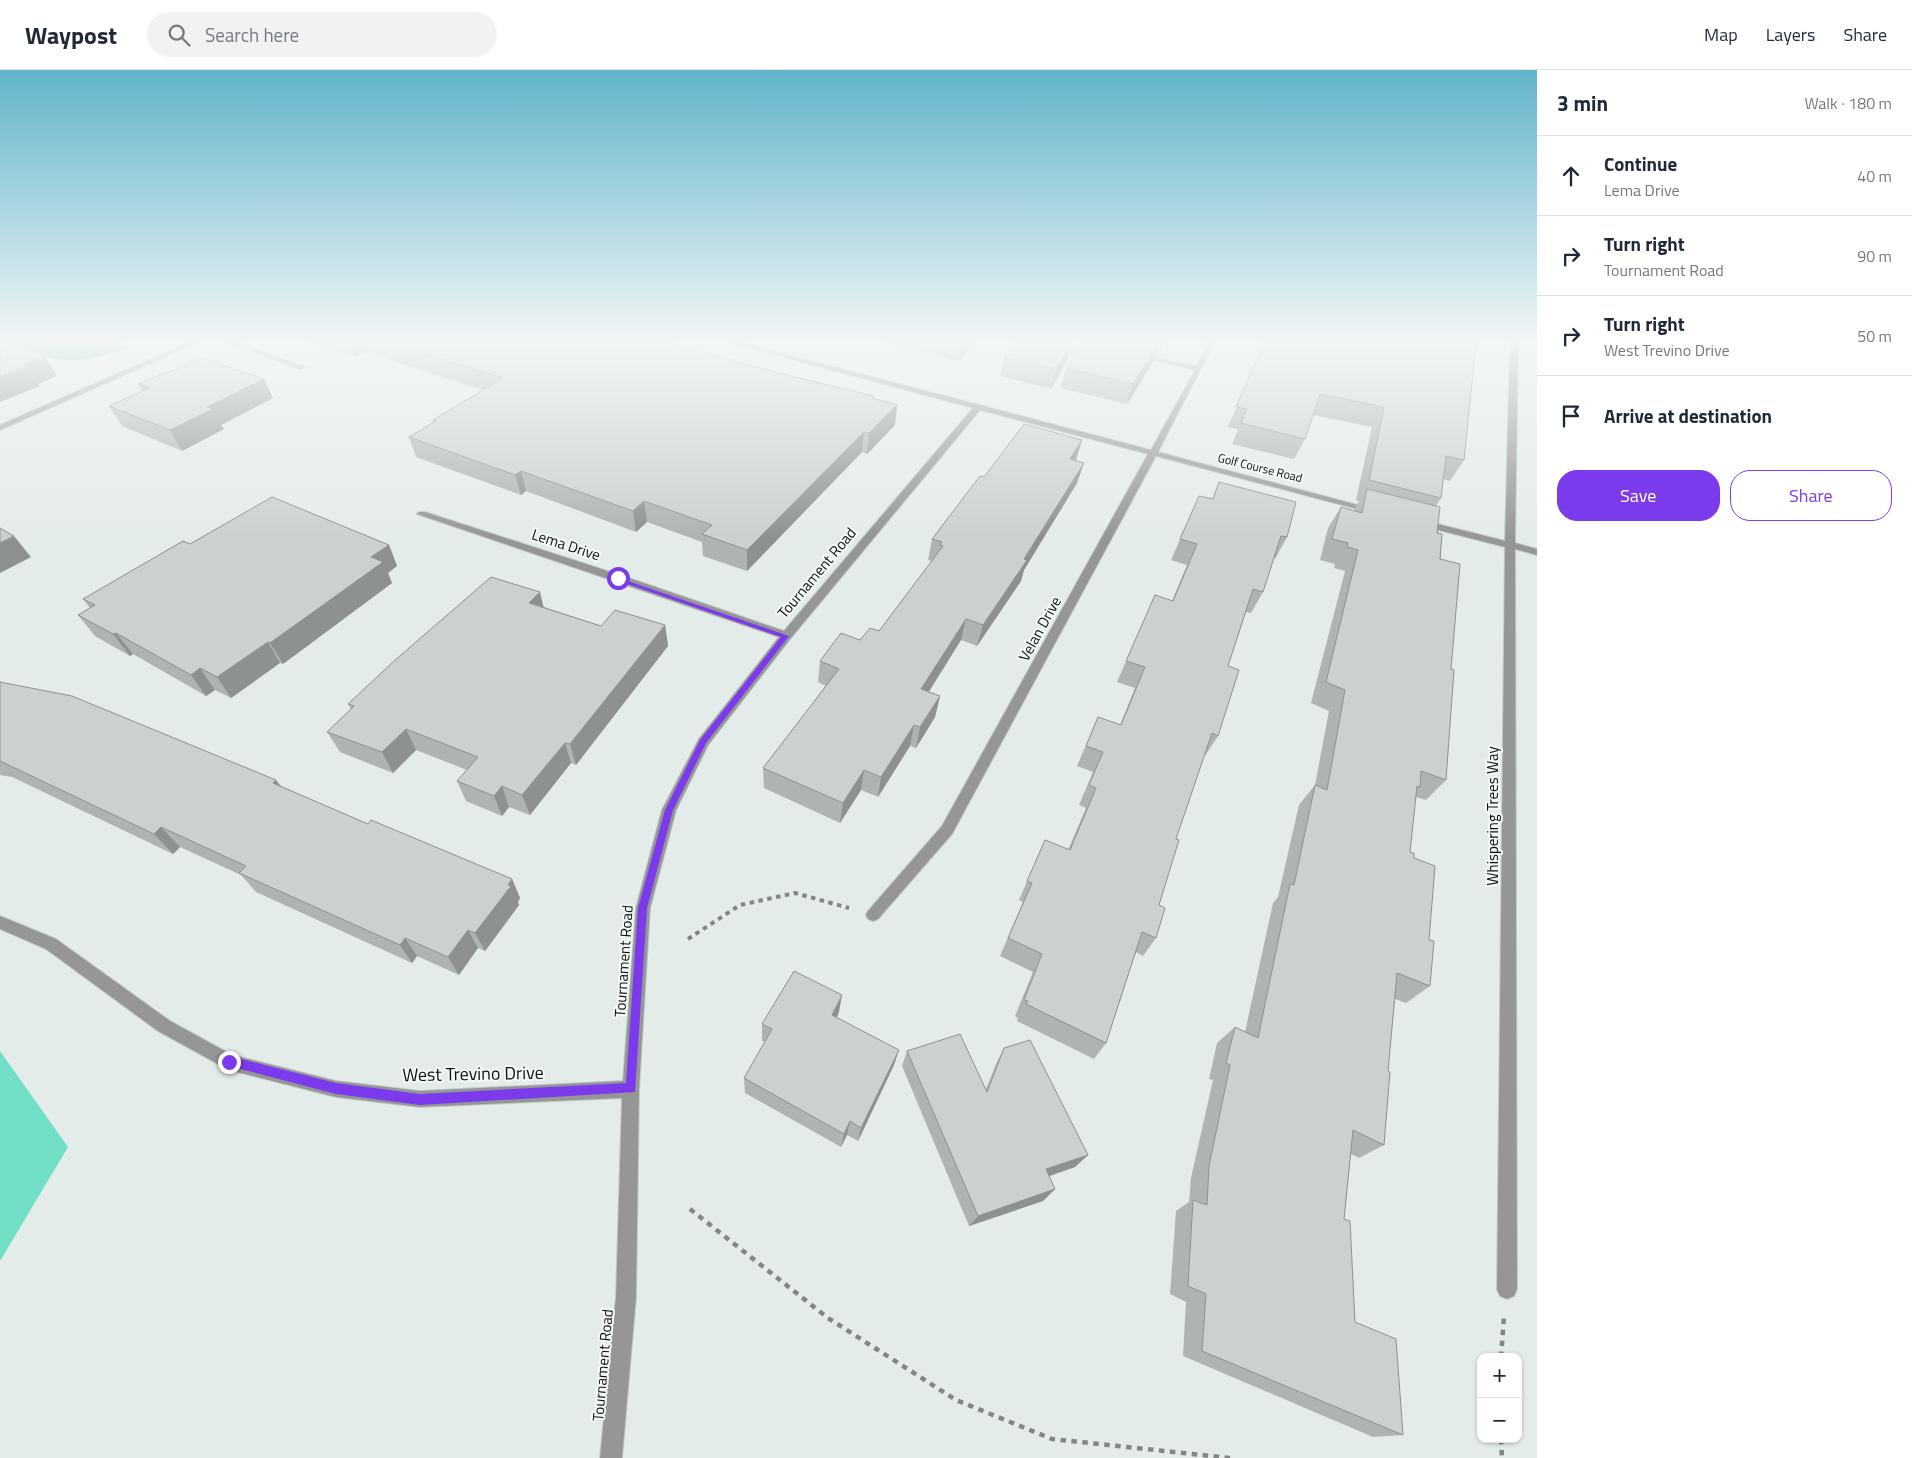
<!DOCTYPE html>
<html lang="en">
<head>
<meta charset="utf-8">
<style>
	body { margin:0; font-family:"Titillium Web",sans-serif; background:#f2f2f3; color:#1f2937 }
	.controls { position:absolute; right:15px; bottom:15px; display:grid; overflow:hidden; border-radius:10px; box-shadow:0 1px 4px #0004 }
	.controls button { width:45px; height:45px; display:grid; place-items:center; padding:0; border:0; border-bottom:1px solid #e0e1e3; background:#fff; color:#1f2937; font:25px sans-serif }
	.stop { position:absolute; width:15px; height:15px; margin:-11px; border:4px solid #7c3aed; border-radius:50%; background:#fff }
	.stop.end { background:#7c3aed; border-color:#fff; box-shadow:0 1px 5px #0008 }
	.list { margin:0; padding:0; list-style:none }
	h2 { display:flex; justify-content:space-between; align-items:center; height:65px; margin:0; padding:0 20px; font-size:21px }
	h2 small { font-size:16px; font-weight:400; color:#747a83 }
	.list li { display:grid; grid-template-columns:32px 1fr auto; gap:15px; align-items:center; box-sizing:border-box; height:80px; padding:0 20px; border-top:1px solid #e0e1e3 }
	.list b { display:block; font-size:19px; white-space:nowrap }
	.list p { margin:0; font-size:16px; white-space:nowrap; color:#747a83 }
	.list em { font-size:16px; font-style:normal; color:#747a83 }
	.actions { display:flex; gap:10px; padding:15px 20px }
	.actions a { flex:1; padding:11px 0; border:1px solid #7c3aed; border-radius:20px; text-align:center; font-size:18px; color:#7c3aed }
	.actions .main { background:#7c3aed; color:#fff }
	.icon { flex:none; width:28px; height:28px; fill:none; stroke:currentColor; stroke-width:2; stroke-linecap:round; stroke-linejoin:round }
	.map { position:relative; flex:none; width:1537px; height:1388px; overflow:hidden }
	header { display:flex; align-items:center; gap:30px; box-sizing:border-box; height:70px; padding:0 25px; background:#fff; border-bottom:1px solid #e0e1e3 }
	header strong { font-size:24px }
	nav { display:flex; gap:28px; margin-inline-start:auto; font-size:18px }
	.search { width:350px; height:45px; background:#f2f2f3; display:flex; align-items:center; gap:12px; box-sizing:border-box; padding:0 18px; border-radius:28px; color:#747a83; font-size:19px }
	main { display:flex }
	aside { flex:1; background:#fff }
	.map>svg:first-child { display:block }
	.green { fill:#70dfc6 }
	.water { fill:#36b49c }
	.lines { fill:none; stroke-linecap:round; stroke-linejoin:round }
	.minor-casing { stroke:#c2c9c7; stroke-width:2 }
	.path-far1 { stroke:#818785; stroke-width:4; stroke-dasharray:4.5 4.5; stroke-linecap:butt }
	.path { stroke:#818785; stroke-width:4.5; stroke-dasharray:5.5 5.5; stroke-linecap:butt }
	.minor { fill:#949796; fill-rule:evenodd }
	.wall { fill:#aeb4b2 }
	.shaded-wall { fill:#8d9291 }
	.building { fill:#cad1cf; stroke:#8d9291 }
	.route { fill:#7c3aed }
	.labels { text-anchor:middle; stroke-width:4; stroke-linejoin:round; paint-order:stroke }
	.far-street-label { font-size:12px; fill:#0d100f; stroke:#f2f9f7 }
	.street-label { font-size:15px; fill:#0d100f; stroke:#f2f9f7 }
	.near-street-label { font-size:18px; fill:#0d100f; stroke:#f2f9f7 }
</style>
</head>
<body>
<header>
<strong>Waypost</strong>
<div class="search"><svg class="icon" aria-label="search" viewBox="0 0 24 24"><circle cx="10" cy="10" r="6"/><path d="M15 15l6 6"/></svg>Search here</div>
<nav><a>Map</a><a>Layers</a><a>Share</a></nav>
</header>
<main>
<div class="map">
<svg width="1537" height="1388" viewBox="0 0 1537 1388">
	<rect width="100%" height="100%" fill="#e4ecea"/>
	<path class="green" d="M0 981 68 1077 0 1191Z"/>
	<path class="water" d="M62 273H123L127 277C94 292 64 294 30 283Z"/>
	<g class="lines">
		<defs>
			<path id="minor" d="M187 273H197L0 360V355Z
				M228 273H239L306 297 299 299Z
				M730 273H743L1151 380 1195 300 1134 286 1138 284 1197 296 1207 273H1214L1158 382 1377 440 1372 443 1156 386 952 764 878 849 873 851 868 849 866 845 868 841 942 756 1148 384 980 340 790 569 708 675 676 740 650 838 639 1019 636 1227 622 1388H600L616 1227 622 1028 420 1037 336 1027 229 1000 158 961 46 879 0 859V846L56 869 170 951 232 985 336 1011 420 1021 623 1011 636 838 662 740 699 669 779 567 417 444 419 442H425L629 508 784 561 973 338Z
				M1510 273H1518L1515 473 1537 479V485L1515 479 1517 1219 1514 1226 1507 1229 1500 1226 1497 1219 1505 477 1419 455 1417 453 1422 450 1505 471Z"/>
		</defs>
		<use href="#minor" class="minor-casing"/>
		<path class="path-far1" d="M688 869 740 835 795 823 849 838"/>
		<path class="path" d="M690 1139 828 1248 956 1330 1052 1369 1230 1388
			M1501 1287 1504 1247
			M1501 1369 1502 1388"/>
		<use href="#minor" class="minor"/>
	</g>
	<path class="wall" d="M310 273H670L775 302 873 326V329L897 335 895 355 867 384 862 382 747 501 703 486 702 472 647 452 636 462 526 421 521 425 416 387 409 367 434 352 433 350 483 320 365 282 355 287Z
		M886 273H976L959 291Z
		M1015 273H1071L1067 291 1051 319 1000 306 1004 287Z
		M1084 273H1164L1157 285H1155L1153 292 1127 334 1060 318 1066 298Z
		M1264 273H1476L1464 390 1450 411 1443 409 1441 428 1436 436 1451 599 1446 710 1426 730 1416 727 1410 782 1414 788 1429 870 1430 916 1406 933 1395 929 1388 1001 1384 1075 1359 1088 1351 1084 1344 1149 1355 1252 1403 1365 1373 1367 1183 1286 1186 1232 1170 1224 1176 1141 1189 1132 1191 1108 1213 1010 1209 1009 1217 973 1235 957 1245 962 1273 833 1278 827 1299 735 1315 715 1329 641 1311 633 1345 501 1334 498 1335 494 1320 490 1328 458 1341 437 1354 441 1359 431 1356 430 1372 357 1313 345 1305 369 1294 389 1232 374 1238 359 1228 357Z
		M264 309 273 328 221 355 224 359 182 381 122 356 109 336 142 321 138 314Z
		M1076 390 1084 393 1077 413 1024 500 1021 511 977 576 961 570 929 622 940 626 935 647 916 678 910 676 878 727 861 720 840 753 764 718 763 698 826 616 818 612 820 591 879 561 932 491 928 490 932 469 984 407Z
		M1219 412 1287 467 1275 489 1274 488 1263 522 1251 543 1246 542 1228 596 1218 666 1205 686H1204L1176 769 1159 835 1156 868 1143 886 1136 882 1106 973 1094 989 1017 951 1018 948 1015 946 1033 902 1000 886 1023 832 1019 830 1045 770 1068 780 1086 738 1079 735 1093 702 1077 696 1098 647 1120 655 1135 618 1117 612 1155 525 1172 531 1187 495 1171 490 1199 426 1212 429Z
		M190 474 389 475 397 496 388 503 392 513 283 594 280 593 231 628 215 620 206 626 133 584 130 586 95 566 78 545 90 538 83 529Z
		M544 537 601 556 665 555 668 576 576 695 571 693 530 745 509 737 502 746 466 731 457 711 467 700 416 680 393 703 340 682 327 662 351 639 348 634Z
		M0 612 276 710 281 717 368 754 512 809 520 828 518 832 519 835 485 881 478 878 459 905 417 886 412 893 256 822 241 805 180 777 173 784 12 707 0 705Z
		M839 942 837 947 894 995 858 1071 847 1065 841 1077 745 1023 744 1008 765 972 762 971V954Z
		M1004 978 1088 1085 1075 1097 1049 1106 1055 1119 1043 1131 969 1156 902 996 907 981 986 1019 996 994Z"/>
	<path class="shaded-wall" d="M7 273H64L19 291Z
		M350 273H362L365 282 355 287Z
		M962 273H976L959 291Z
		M1071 273 1067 291 1051 319 1056 299Z
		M1159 273 1153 292 1127 334 1133 314Z
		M1161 273H1164L1157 285Z
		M44 286 57 306 38 314 40 316 0 332V307L24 295Z
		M264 309 273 328 221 355 224 359 182 381 170 360 207 337Z
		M897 335 895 355 867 384 869 363Z
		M864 362 862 382 747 501V480Z
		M1082 370 1076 390 1070 389Z
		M1084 393 1077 413 1024 500 1021 511 977 576 983 555Z
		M521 401 526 421 521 425 515 405Z
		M644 431 647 452 636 462 633 441Z
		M14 466 31 487 0 503V473Z
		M389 475 397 496 388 503 392 513 283 594 270 573 371 487Z
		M540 522 545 543 529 533Z
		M966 549 961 570 917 640 921 619Z
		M665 555 668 576 576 695 570 674Z
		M116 563 133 584 130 586 113 564Z
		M268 572 280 593 231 628 217 607Z
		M200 598 215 620 206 626 191 605Z
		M940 626 935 647 916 678 920 657Z
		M914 655 910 676 878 727 881 707Z
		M406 659 416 680 393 703 382 682Z
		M565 673 571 693 530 745 522 725Z
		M864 700 861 720 840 753 843 733Z
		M276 710 291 730 273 713Z
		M502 716 509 737 502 746 494 726Z
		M161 757 180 777 173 784 154 764Z
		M512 809 520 828 518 832 519 835 485 881 475 863Z
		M468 860 478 878 459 905 448 887Z
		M405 868 417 886 412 893 400 875Z
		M842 925 839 942 830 961 832 945Z
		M899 980 894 995 858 1071 861 1058Z
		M850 1051 847 1065 841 1077 844 1064Z
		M1088 1085 1075 1097 1035 1111 1046 1099Z
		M1055 1119 1043 1131 969 1156 978 1146Z"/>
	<path class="building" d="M0 273H10L44 286 24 295 27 296 0 307Z
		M391 273H670L775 302 873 326 872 328 897 335 869 363 864 362 747 480 702 464 712 455 644 431 633 441 521 401 515 405 409 367 436 351 433 350 503 308Z
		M1015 273H1071L1056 299 1004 287Z
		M1084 273H1159L1133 314 1066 298Z
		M1264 273H1476L1464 390 1446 386 1441 428 1369 410 1384 337 1320 324 1305 369 1241 353 1247 339 1236 337Z
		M203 288 264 309 207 337 213 339 170 360 109 336 149 318 138 314Z
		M1024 354 1082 370 1070 389 1084 393 1024 489 1027 490 983 555 966 549 921 619 940 626 920 657 914 655 881 707 864 700 843 733 763 698 839 599 820 591 841 563 860 570 870 558 879 561 943 476 940 475 942 472 932 469 980 406 984 407Z
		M1219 412 1296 432 1287 467 1281 466 1263 522 1253 519 1228 596 1239 600 1218 666 1212 663 1176 769 1179 770 1159 835 1165 838 1156 868 1142 862 1106 973 1026 934 1028 931 1024 930 1042 884 1008 868 1032 813 1027 811 1045 770 1070 780 1096 718 1089 715 1103 682 1086 676 1098 647 1121 655 1145 597 1126 591 1155 525 1173 531 1197 474 1180 469 1199 426 1213 429Z
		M1367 419 1440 437 1437 463 1442 464 1440 489 1460 494 1451 599 1454 600 1446 710 1421 701 1420 717 1417 716 1410 782 1414 783V788L1435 796 1429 870 1434 871 1430 916 1397 903 1388 1001 1390 1002 1384 1075 1353 1060 1344 1149 1350 1151 1355 1252 1396 1269 1403 1365 1202 1281 1206 1224 1188 1216 1193 1130 1207 1135 1209 1096 1230 995 1226 993 1235 957 1258 968 1290 814 1294 815 1315 715 1327 720 1345 620 1326 612 1358 480 1347 477 1348 473 1332 469 1341 437 1362 443Z
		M272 427 389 475 371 487 383 492 270 573 268 572 217 607 200 598 191 605 116 563 113 564 78 545 95 535 83 529 183 471 190 474Z
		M0 458 14 466 0 473Z
		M491 507 540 522 529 533 601 556 615 540 665 555 570 674 565 673 522 725 502 716 494 726 457 711 478 687 406 659 382 682 327 662 354 636 348 634 394 591Z
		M0 612 72 626 276 710 273 713 368 754 371 750 512 809 508 815 511 816 475 863 468 860 448 887 405 868 400 875 239 803 246 796 161 757 154 764 0 691Z
		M794 901 842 925 832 945 899 980 861 1058 850 1051 844 1064 744 1008 772 959 762 954Z
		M960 964 987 1022 1004 978 1030 970 1088 1085 1046 1099 1055 1119 978 1146 907 981Z"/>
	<linearGradient id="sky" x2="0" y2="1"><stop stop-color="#61b4ca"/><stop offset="0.58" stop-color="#f3f6f6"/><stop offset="1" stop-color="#f3f6f6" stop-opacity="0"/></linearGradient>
	<rect width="1537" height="468" fill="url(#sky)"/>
	<path class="route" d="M616 507 789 566 706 673 673 740 647 838 635 1022 420 1035 336 1024 225 995V988L229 986 336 1013 420 1024 626 1013 638 838 665 740 700 670 781 567 616 510Z"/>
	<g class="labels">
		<g class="far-street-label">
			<text transform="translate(1260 398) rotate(14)" y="4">Golf Course Road</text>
		</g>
		<g class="street-label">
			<text transform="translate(566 475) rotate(18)" y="5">Lema Drive</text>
			<text transform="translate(817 503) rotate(-50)" y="5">Tournament Road</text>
			<text transform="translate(1040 559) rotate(-61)" y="5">Velan Drive</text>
			<text transform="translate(1493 746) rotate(-90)" y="5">Whispering Trees Way</text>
			<text transform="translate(624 891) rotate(-86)" y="5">Tournament Road</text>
			<text transform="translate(603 1295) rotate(-85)" y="5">Tournament Road</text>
		</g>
		<g class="near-street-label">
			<text transform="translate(473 1004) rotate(-1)" y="6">West Trevino Drive</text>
		</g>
	</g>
</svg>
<div class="controls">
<button>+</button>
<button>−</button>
</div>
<div class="stop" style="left:618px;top:508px"></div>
<div class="stop end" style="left:229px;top:992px"></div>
</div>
<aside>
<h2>3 min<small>Walk · 180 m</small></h2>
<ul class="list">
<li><svg class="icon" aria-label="ahead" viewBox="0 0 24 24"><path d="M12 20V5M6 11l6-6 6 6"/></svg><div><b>Continue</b><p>Lema Drive</p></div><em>40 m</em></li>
<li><svg class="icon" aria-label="right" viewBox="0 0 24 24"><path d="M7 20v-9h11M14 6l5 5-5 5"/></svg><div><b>Turn right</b><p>Tournament Road</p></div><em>90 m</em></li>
<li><svg class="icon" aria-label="right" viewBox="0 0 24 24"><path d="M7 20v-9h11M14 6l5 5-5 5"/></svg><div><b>Turn right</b><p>West Trevino Drive</p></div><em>50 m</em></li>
<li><svg class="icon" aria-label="arrive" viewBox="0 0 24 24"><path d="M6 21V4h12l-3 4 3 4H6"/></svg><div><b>Arrive at destination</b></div></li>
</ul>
<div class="actions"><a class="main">Save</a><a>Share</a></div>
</aside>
</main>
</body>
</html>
